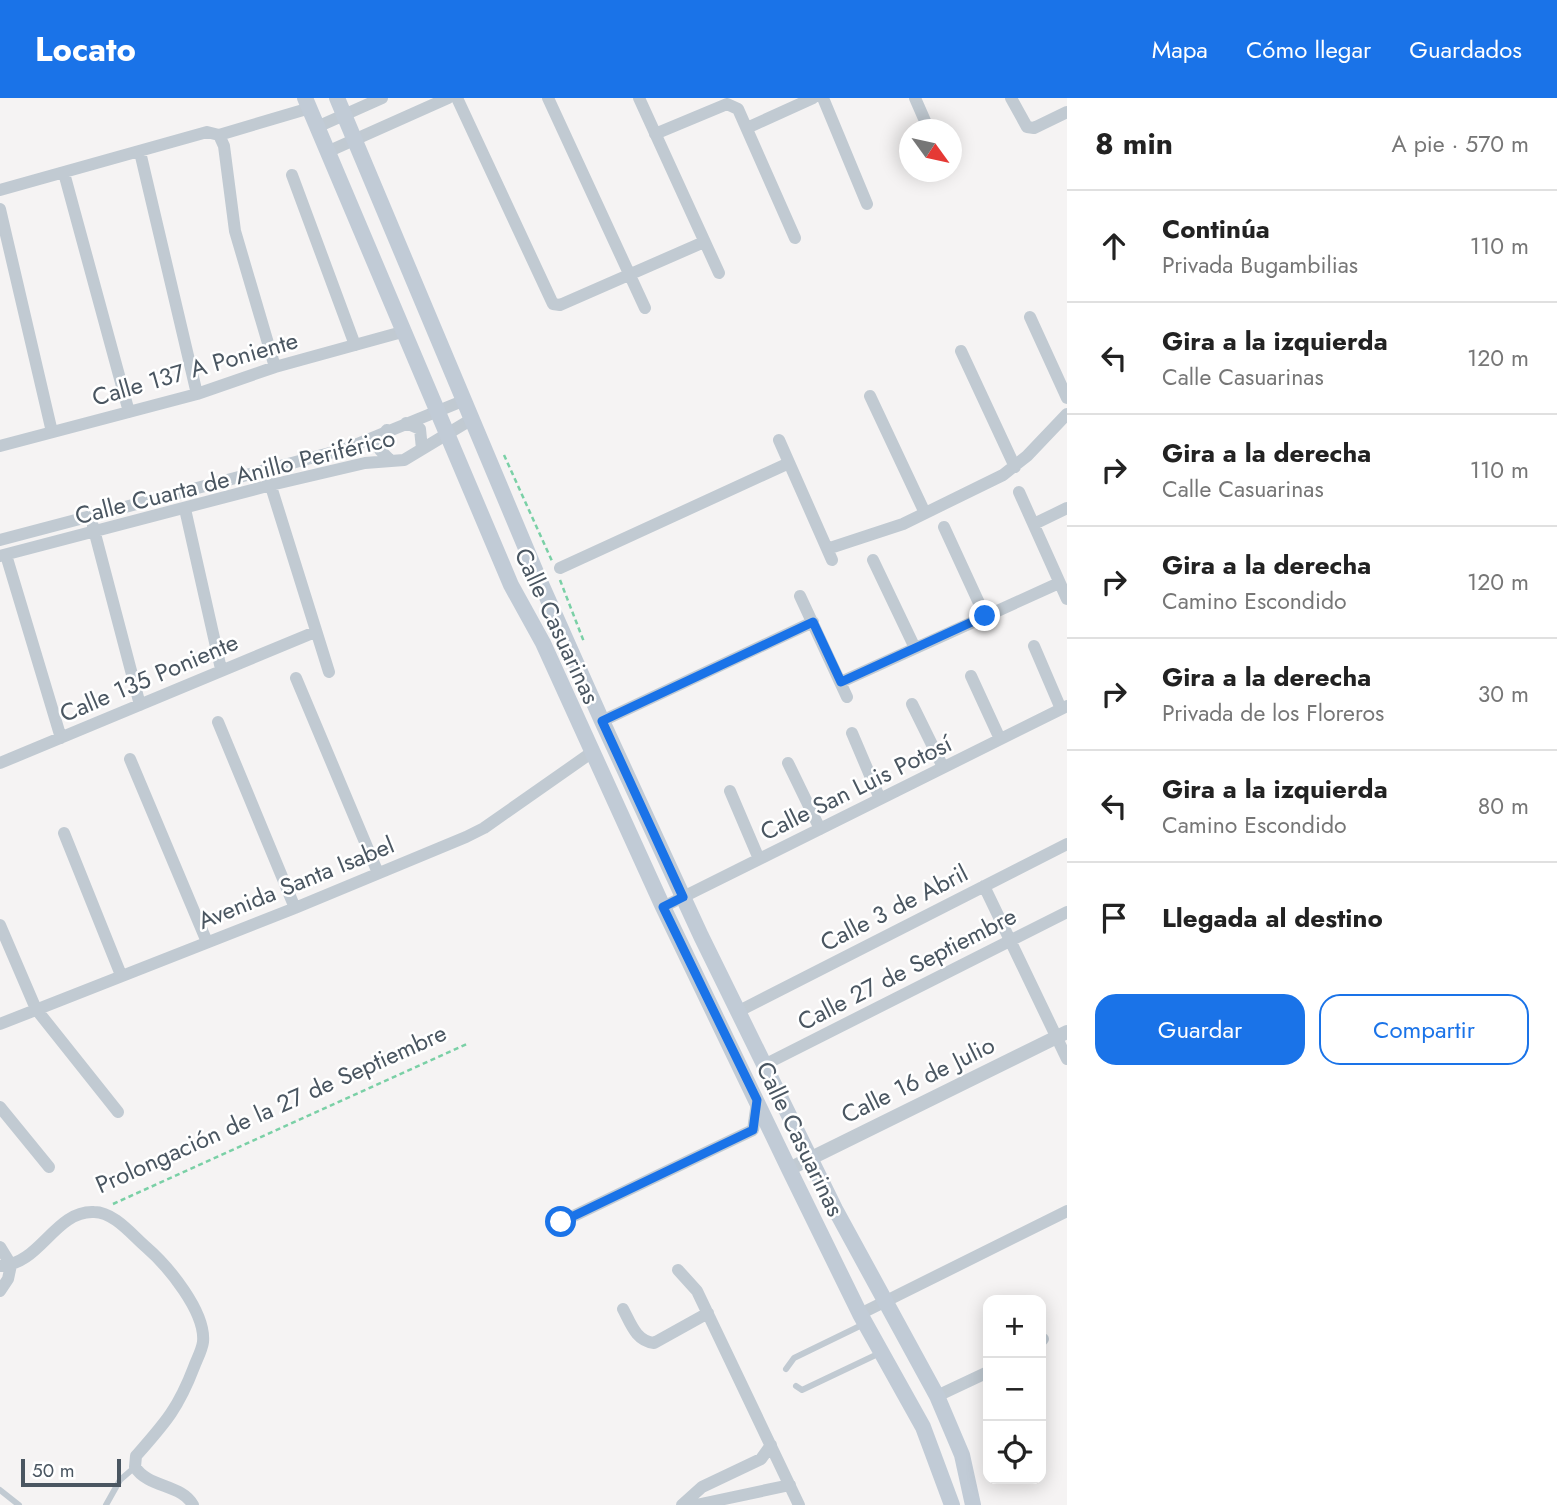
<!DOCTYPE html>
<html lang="es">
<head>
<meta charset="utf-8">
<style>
	body { margin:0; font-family:Jost,sans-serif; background:#f6f6f6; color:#222 }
	.controls { position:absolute; right:21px; bottom:21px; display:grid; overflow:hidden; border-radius:14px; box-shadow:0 4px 18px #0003 }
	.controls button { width:63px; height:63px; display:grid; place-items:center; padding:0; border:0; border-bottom:2px solid #e0e0e0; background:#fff; color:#222; font:35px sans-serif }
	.compass { position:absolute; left:899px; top:21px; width:63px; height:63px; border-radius:50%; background:#fff; box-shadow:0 4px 18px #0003; rotate:123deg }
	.scale { position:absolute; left:21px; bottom:18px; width:100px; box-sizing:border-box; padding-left:7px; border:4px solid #4a5661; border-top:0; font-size:19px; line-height:24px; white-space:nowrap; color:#4a5661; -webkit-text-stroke:5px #fff; paint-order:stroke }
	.stop { position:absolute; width:21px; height:21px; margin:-16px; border:5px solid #1a73e8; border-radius:50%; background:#fff }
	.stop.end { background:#1a73e8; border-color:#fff; box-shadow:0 2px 7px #0008 }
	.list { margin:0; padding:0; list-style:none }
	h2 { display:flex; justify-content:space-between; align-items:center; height:91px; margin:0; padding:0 28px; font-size:30px }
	h2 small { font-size:23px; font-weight:400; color:#767676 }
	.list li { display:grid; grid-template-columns:46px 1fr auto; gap:21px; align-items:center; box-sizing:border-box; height:112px; padding:0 28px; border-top:2px solid #e0e0e0 }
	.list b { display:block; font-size:26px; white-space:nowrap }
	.list p { margin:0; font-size:23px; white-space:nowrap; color:#767676 }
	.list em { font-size:23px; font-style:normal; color:#767676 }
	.actions { display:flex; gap:14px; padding:21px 28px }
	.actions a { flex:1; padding:16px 0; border:2px solid #1a73e8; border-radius:21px; text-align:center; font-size:24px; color:#1a73e8 }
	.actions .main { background:#1a73e8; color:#fff }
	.icon { flex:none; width:38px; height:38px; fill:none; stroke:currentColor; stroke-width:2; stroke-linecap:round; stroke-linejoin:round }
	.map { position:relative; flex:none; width:1067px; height:1407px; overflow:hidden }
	header { display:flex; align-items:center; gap:42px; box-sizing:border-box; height:98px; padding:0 35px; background:#1a73e8; color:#fff }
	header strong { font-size:33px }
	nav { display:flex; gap:38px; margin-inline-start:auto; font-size:24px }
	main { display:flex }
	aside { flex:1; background:#fff }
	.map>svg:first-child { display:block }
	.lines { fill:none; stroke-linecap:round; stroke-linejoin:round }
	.path { stroke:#7ad0a6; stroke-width:2.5; stroke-dasharray:5 3.5; stroke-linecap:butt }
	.service { stroke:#c1cad2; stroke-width:6 }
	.minor { stroke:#c1cad2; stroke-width:12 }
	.tertiary { stroke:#c1cad2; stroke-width:14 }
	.secondary { stroke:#c1cbd6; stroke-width:16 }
	.route { stroke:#1a73e8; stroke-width:9 }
	.labels { text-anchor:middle; stroke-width:5; stroke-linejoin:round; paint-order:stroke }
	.street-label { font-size:24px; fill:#4a5661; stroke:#fff }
</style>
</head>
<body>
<header>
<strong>Locato</strong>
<nav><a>Mapa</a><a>Cómo llegar</a><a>Guardados</a></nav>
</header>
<main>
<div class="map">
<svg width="1067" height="1407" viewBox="0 0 1067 1407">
	<rect width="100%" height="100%" fill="#f5f3f3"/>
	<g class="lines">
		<path class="path" d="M504 357 552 463
			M560 482 584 544
			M113 1106 469 945"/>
		<path class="service" d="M786 1271 794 1260 864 1226
			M796 1288 802 1292 882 1254
			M0 1392 19 1407
			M106 1407 120 1382 135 1369"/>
		<path class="minor" d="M457 0 553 206 560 207 704 144
			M548 0 645 210
			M639 0 719 175
			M823 0 867 106
			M915 0 929 32
			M1011 0 1027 29 1034 30 1067 14
			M317 29 382 0
			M747 30 813 0
			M655 36 727 6 738 11 795 140
			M219 37 224 48 235 133 275 269
			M140 54 197 296
			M327 54 448 0
			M64 75 129 314
			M292 77 355 247
			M0 92 207 34 219 37 310 10
			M0 111 52 334
			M1030 219 1067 300
			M961 253 1015 369
			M870 298 925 415
			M406 325 420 331 422 351
			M387 332 381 339 380 352 391 363
			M779 342 832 462
			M0 348 197 296 275 269 402 234
			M269 382 329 574
			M1019 394 1067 501
			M185 411 221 571
			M1034 426 1067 410
			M93 428 140 607
			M944 429 985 518
			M0 442 345 351 465 302
			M827 451 903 426 1003 377 1027 358 1067 316
			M6 457 61 640
			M0 458 271 387 365 365 404 362 472 321
			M873 462 915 550
			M560 470 789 365
			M800 498 847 599
			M1034 548 1061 611
			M971 578 1000 641
			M296 580 378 775
			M841 584 1059 485
			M912 606 943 669
			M602 623 813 524
			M218 624 295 810
			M852 635 880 701
			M130 661 207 844
			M0 665 315 534
			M788 665 820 731
			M730 693 759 761
			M64 735 121 877
			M984 788 1067 961
			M663 809 1067 608
			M0 827 36 911 118 1014
			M739 913 1067 746
			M0 926 295 810 466 739 484 730 591 655
			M766 966 1067 814
			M0 1009 49 1069
			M561 1124 753 1032 757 1004
			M0 1149 11 1167 8 1181 0 1193
			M0 1168C40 1167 55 1112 94 1114 114 1114 132 1137 146 1149 168 1168 206 1214 203 1244 202 1252 197 1261 194 1269 178 1311 165 1325 136 1358L135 1369C148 1390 182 1386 193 1407
			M678 1172 697 1193 799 1407
			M623 1211C631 1226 636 1243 654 1245L708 1215
			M860 1216 1067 1113
			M1041 1243 1043 1241
			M937 1298 988 1274
			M682 1407 702 1389 761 1361 771 1347
			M696 1407 790 1387"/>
		<path class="tertiary" d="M789 1071 1067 934"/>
		<path class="secondary" d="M305 0 511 487 543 545 663 809 789 1071 860 1216 923 1329 952 1407
			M337 0 538 479 602 623 701 838 835 1111 937 1298 962 1357 973 1407"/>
	</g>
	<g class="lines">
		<path class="route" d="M561 1124 753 1032 757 1002 663 809 683 799 602 623 813 524 841 584 985 518"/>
	</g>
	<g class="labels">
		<g class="street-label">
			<text transform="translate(195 271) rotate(-16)" y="8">Calle 137 A Poniente</text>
			<text transform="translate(235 379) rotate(-14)" y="8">Calle Cuarta de Anillo Periférico</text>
			<text transform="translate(557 528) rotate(65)" y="8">Calle Casuarinas</text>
			<text transform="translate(149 580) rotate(-23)" y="8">Calle 135 Poniente</text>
			<text transform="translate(856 690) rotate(-26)" y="8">Calle San Luis Potosí</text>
			<text transform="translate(296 785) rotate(-22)" y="8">Avenida Santa Isabel</text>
			<text transform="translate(894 810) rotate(-27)" y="8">Calle 3 de Abril</text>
			<text transform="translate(907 871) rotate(-27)" y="8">Calle 27 de Septiembre</text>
			<text transform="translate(918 982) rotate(-26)" y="8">Calle 16 de Julio</text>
			<text transform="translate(271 1011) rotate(-24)" y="8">Prolongación de la 27 de Septiembre</text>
			<text transform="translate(800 1041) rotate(64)" y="8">Calle Casuarinas</text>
		</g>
	</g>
</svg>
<div class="controls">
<button>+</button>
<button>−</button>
<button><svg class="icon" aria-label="locate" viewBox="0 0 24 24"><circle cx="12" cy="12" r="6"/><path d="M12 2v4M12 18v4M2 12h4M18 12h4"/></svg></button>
</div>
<svg class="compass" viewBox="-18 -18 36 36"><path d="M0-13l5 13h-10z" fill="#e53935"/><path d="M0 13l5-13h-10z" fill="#767676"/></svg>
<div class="scale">50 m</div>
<div class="stop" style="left:561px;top:1124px"></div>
<div class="stop end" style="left:985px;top:518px"></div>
</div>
<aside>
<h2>8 min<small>A pie · 570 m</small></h2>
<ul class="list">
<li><svg class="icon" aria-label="ahead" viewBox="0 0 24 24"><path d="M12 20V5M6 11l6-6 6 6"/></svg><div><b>Continúa</b><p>Privada Bugambilias</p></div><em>110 m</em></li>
<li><svg class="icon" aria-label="left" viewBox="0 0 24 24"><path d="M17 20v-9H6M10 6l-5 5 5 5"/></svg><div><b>Gira a la izquierda</b><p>Calle Casuarinas</p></div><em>120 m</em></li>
<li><svg class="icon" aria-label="right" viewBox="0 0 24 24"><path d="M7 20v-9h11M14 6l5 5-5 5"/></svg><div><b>Gira a la derecha</b><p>Calle Casuarinas</p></div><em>110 m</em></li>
<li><svg class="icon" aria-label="right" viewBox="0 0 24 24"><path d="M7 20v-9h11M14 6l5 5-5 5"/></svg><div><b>Gira a la derecha</b><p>Camino Escondido</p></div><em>120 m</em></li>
<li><svg class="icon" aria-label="right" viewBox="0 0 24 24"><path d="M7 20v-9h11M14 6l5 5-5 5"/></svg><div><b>Gira a la derecha</b><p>Privada de los Floreros</p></div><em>30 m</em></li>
<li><svg class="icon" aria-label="left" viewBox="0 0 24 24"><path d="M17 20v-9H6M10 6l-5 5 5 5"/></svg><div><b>Gira a la izquierda</b><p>Camino Escondido</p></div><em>80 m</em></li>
<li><svg class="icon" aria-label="arrive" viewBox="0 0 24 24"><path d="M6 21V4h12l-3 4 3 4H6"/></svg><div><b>Llegada al destino</b></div></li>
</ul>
<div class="actions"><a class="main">Guardar</a><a>Compartir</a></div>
</aside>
</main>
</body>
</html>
